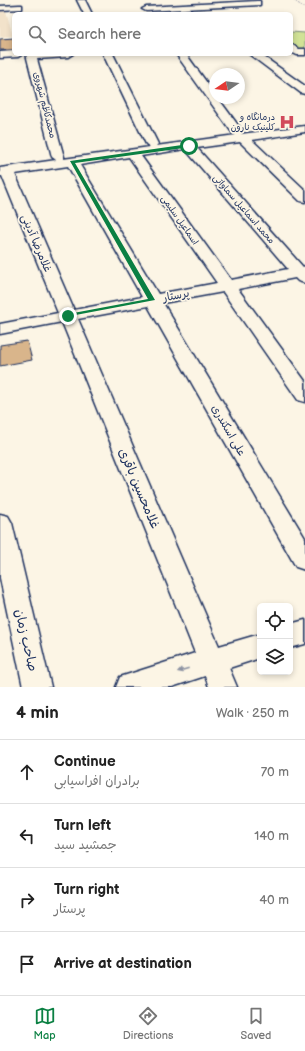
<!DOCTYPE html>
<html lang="en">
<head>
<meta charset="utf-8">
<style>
	body { margin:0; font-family:"Balsamiq Sans","Playpen Sans Arabic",sans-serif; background:#f2f2f2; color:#222 }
	.controls { position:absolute; right:12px; bottom:12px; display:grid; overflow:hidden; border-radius:6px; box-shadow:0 2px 6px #0003 }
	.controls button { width:36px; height:36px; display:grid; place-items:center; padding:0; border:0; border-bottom:1px solid #e0e0e0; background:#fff; color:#222; font:20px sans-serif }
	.compass { position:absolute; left:209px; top:68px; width:36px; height:36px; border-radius:50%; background:#fff; box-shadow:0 2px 6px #0003; rotate:257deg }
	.stop { position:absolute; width:12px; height:12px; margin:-9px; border:3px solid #0b8043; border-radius:50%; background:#fff }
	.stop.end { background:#0b8043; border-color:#fff; box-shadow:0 1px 4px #0008 }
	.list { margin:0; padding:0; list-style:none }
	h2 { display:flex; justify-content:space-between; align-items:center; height:52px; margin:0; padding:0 16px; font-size:17px }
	h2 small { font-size:13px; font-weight:400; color:#767676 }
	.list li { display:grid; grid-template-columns:26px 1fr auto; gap:12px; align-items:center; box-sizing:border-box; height:64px; padding:0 16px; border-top:1px solid #e0e0e0 }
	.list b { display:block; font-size:15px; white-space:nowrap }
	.list p { margin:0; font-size:13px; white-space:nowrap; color:#767676 }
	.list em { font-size:13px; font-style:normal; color:#767676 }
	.icon { flex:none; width:22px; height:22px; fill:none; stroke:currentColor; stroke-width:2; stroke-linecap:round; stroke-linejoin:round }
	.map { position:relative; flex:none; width:305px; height:687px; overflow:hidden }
	.search { position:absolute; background:#fff; box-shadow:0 2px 6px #0003; left:12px; right:12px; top:12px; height:44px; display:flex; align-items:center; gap:10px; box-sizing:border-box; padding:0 14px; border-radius:6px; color:#767676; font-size:15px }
	.sheet { height:308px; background:#fff }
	nav { display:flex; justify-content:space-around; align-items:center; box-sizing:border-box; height:56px; border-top:1px solid #e0e0e0; background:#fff; font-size:11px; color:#767676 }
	nav a { display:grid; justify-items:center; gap:2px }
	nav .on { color:#0b8043 }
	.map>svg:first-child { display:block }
	.built { fill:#f2e2ca }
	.green { fill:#d1e296; stroke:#76887a }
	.building { fill:#d9b58b; stroke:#1b2f5e }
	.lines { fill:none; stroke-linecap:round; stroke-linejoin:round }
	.minor-casing { stroke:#1b2f5e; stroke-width:3 }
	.path { stroke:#1b2f5e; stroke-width:1; stroke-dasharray:0.5 1.5; stroke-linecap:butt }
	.minor { fill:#fcf5e5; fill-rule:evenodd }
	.oneway { fill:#8c92a2 }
	.route { fill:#0b8043 }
	.labels { text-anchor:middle; stroke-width:3.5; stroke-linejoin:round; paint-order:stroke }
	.far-street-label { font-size:9px; fill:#1b2f5e; stroke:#fcf5e5 }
	.far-poi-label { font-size:9px; fill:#1b2f5e; stroke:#fcf5e5; text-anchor:end }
	.street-label { font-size:11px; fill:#1b2f5e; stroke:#fcf5e5 }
	.near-street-label { font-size:13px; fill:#1b2f5e; stroke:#fcf5e5 }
</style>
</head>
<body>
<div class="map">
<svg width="305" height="687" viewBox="0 0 305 687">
	<rect width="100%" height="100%" fill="#fcf5e5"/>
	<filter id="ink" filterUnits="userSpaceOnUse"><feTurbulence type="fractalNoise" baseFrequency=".025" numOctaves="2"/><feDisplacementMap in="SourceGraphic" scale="8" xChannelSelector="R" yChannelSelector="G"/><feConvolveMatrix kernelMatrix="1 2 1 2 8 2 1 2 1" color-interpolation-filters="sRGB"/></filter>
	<g filter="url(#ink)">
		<path class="built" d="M0 11H6L13 36 0 37Z"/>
		<path class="green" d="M291 32 305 33V51L298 50 291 42Z"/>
		<path class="building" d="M14 38V50H0V39Z
			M27 341 32 360 0 366V345Z"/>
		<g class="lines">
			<defs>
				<path id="minor" d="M77 0H85L92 14H84Z
					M257 1H260V5L146 11 142 9 146 7Z
					M19 5H22V9L0 10V6Z
					M291 44 299 49H305V55H297L291 52Z
					M14 51V54H23L18 57 0 58V52Z
					M26 54H73L68 57 37 59 64 157 63 159 150 147 146 144 103 54H113L158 144 156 146 236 135 233 134 176 54H186L215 94V98H218L243 132 241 134 305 126V132L252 140 305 190V202L300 201 240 142 197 148 303 267 305 266V283L298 281 295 278 238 289 305 381V402L298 400 223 292 163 303 305 538V570L296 567 148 306 78 319 219 646 260 634V658L229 668 237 687H209L205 676 172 687H116L120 677 195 653 62 322 0 334V324L58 313 2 176H0V168L56 160 52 157ZM185 149 288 269 231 280 141 156ZM129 157 217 283 158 294 80 165ZM68 166 142 297 74 310 15 174Z
					M249 54H260L305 86V94L301 93Z
					M0 514 8 516 12 523 51 687H23L0 578Z
					M305 620V644L290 648V624Z"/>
			</defs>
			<use href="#minor" class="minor-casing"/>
			<path class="path" d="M293 0 305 8"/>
			<use href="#minor" class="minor"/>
		</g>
		<defs><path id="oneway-solid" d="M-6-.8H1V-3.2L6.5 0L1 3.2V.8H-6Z"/></defs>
		<use class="oneway" href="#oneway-solid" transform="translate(183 670) rotate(162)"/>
	</g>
	<path class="route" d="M189 144 191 147 75 163 155 300 65 317V315L68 314 148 299 70 161Z"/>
	<defs>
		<symbol id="hospital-bare" viewBox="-9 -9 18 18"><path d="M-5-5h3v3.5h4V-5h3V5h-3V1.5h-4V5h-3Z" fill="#d1495b" stroke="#fcf5e5" stroke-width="2.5" paint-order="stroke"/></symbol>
	</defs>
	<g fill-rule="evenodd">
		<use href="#hospital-bare" x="276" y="111" width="22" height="22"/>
	</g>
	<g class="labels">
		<g class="far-street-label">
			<text transform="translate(45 105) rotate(76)" y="3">محمدکاظم شهروی</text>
			<text transform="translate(244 209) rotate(49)" y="3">محمد اسماعیل سماواتی</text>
			<text transform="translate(180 220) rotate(55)" y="3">اسماعیل سلیمی</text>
		</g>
		<g class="far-poi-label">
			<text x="275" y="120">درمانگاه و<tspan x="275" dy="10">کلینیک نارون</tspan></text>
		</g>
		<g class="street-label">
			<text transform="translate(37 243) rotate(67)" y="4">غلامرضا آدینی</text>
			<text transform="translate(176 295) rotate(-11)" y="4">پرستار</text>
			<text transform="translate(229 430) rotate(60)" y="4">علی اسکندری</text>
		</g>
		<g class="near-street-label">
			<text transform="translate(140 488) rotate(67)" y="5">غلامحسین باقری</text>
			<text transform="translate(27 640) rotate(77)" y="5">صاحب زمان</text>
		</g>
	</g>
</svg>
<div class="controls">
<button><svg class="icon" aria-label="locate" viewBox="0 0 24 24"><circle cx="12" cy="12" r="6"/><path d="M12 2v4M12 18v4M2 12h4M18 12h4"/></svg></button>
<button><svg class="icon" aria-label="layers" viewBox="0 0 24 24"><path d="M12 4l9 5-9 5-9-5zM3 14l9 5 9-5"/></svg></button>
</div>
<svg class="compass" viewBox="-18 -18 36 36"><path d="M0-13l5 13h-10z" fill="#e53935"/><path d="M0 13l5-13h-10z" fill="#767676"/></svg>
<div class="stop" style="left:189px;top:146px"></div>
<div class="stop end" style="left:68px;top:316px"></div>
<div class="search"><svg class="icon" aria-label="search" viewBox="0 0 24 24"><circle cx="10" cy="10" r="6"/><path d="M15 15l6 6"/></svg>Search here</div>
</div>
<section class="sheet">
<h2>4 min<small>Walk · 250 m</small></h2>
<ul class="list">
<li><svg class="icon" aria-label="ahead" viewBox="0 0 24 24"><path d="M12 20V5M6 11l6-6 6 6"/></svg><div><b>Continue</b><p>برادران افراسیابی</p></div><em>70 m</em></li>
<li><svg class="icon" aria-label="left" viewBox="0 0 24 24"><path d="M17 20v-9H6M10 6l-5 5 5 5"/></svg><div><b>Turn left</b><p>جمشید سید</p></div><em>140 m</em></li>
<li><svg class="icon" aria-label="right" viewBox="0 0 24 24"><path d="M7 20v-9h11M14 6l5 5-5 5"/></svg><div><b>Turn right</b><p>پرستار</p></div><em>40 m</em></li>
<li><svg class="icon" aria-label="arrive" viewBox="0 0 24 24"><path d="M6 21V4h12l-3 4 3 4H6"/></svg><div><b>Arrive at destination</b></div></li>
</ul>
</section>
<nav>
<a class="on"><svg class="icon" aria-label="map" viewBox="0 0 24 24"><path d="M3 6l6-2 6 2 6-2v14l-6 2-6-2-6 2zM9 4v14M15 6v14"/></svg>Map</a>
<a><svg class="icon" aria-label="directions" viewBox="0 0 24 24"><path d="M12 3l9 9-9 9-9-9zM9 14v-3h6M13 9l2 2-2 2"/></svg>Directions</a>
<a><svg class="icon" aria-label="saved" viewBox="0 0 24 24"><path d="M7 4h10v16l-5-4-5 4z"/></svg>Saved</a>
</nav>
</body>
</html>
